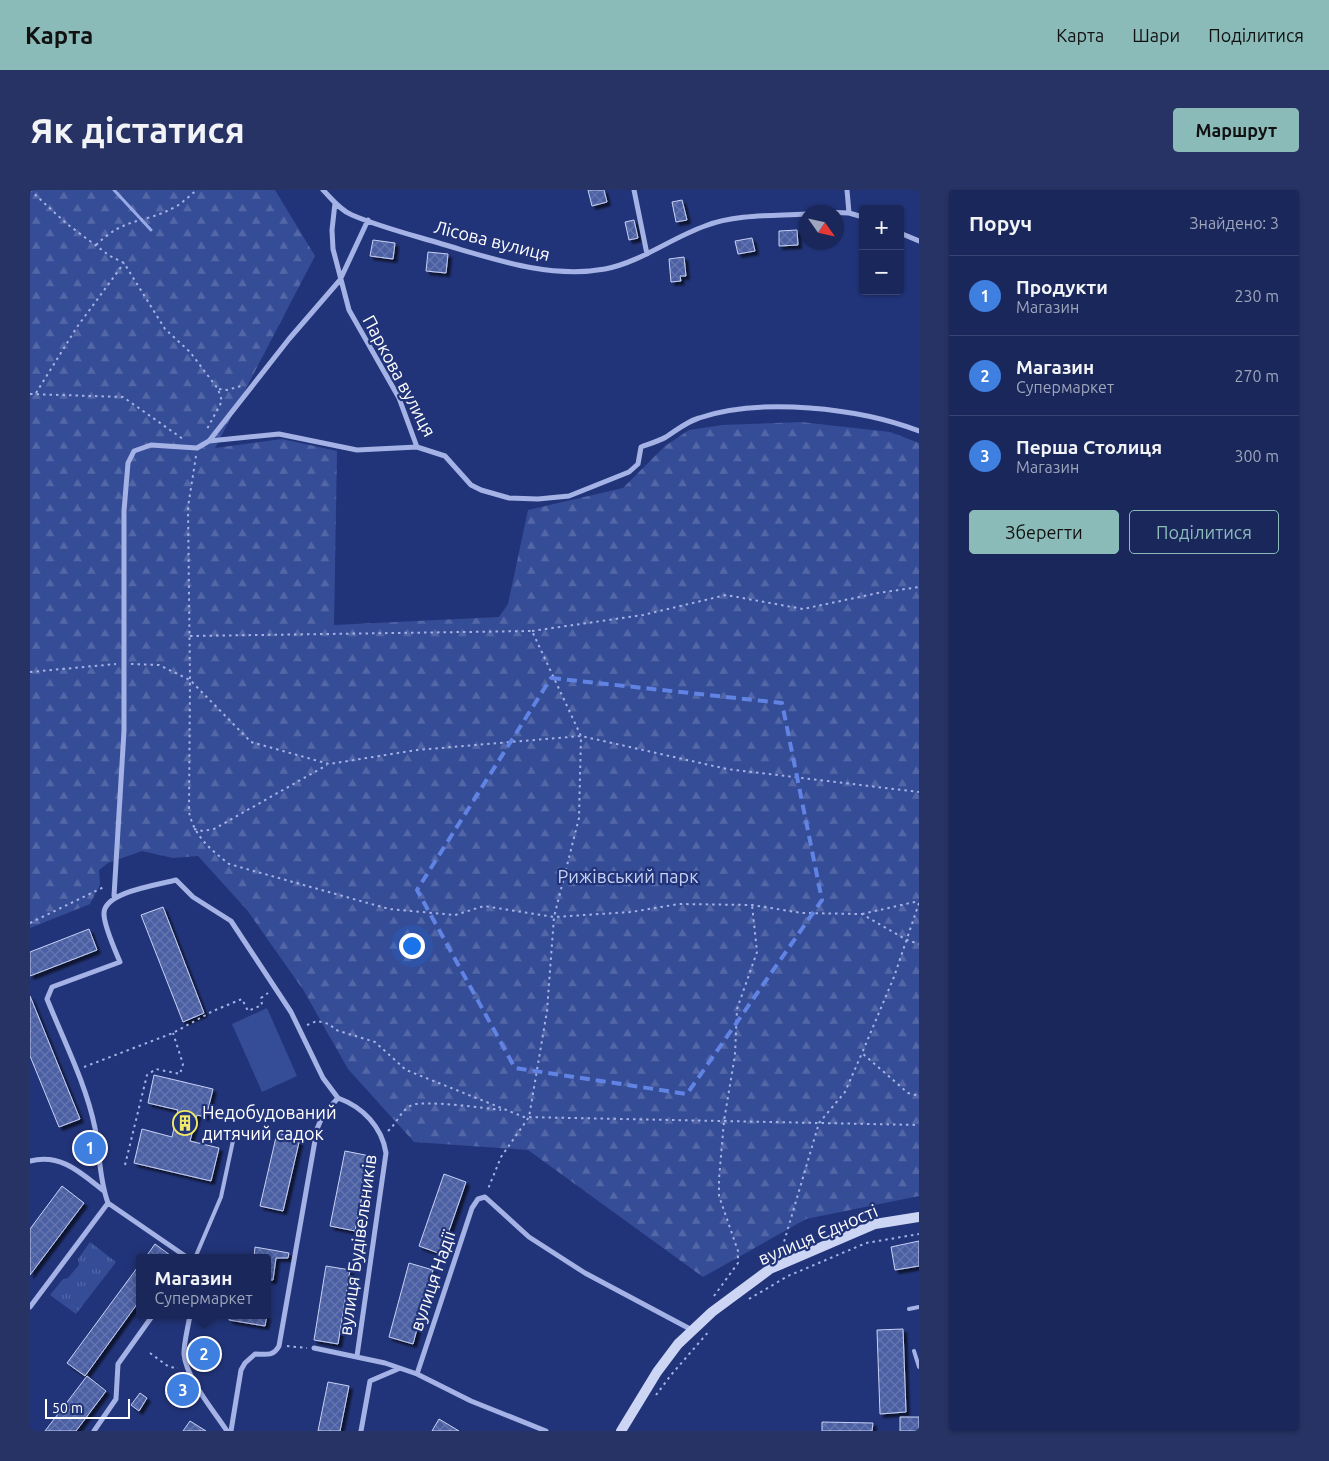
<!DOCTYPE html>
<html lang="uk">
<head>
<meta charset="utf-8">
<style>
	body { margin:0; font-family:Ubuntu,sans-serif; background:#273364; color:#f1f3f6 }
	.controls { position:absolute; right:15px; top:15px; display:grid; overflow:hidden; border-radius:5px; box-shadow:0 1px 4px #0004 }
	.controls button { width:45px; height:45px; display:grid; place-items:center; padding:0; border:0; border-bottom:1px solid #384471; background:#1a275b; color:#f1f3f6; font:25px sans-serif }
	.compass { position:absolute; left:769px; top:15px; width:45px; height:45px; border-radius:50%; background:#1a275b; box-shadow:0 1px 4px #0004; rotate:124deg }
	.scale { position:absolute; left:15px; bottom:12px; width:85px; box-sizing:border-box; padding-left:5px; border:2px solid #fff; border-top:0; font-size:14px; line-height:18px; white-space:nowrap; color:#fff; -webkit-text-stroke:4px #223479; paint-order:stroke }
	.you { position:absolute; left:381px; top:755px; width:18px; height:18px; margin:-12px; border:4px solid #fff; border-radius:50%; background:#1a73e8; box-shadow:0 0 0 8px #1a73e833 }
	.badge { display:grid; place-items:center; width:32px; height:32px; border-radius:50%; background:#8bbbb9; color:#fff; font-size:16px; font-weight:700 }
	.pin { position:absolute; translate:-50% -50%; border:2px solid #fff; box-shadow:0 1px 5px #0006 }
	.popup { position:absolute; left:106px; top:1064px; width:135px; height:65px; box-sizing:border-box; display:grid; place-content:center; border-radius:5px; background:#1a275b; filter:drop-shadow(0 1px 4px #0005); font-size:16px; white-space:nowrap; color:#9fa5bb }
	.popup b { font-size:19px; color:#f1f3f6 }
	.popup::after { content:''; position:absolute; left:50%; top:100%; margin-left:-10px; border:10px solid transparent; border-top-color:#1a275b }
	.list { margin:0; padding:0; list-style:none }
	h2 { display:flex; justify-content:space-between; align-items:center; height:65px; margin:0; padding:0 20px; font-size:21px }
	h2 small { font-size:16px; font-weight:400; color:#9fa5bb }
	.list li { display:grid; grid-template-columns:32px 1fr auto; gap:15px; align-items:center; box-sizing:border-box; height:80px; padding:0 20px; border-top:1px solid #384471 }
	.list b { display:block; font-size:19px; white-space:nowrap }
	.list p { margin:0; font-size:16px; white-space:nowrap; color:#9fa5bb }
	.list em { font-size:16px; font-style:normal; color:#9fa5bb }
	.actions { display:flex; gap:10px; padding:15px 20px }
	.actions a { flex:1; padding:11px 0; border:1px solid #8bbbb9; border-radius:5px; text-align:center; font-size:18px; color:#8bbbb9 }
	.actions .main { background:#8bbbb9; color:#111 }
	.map { position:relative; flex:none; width:889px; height:1241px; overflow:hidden; border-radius:5px }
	header { display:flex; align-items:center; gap:30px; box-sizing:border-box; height:70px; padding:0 25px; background:#8bbbb9; color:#111 }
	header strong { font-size:24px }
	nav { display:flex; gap:28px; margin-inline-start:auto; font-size:18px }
	.intro { display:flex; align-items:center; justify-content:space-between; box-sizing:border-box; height:120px; padding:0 30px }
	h1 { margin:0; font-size:35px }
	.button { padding:12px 22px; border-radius:5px; background:#8bbbb9; color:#111; font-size:18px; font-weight:700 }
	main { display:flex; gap:30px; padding:0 30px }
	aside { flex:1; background:#1a275b; border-radius:5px; box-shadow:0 1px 4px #0004 }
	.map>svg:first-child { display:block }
	.green { fill:#354c97 }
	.forest { fill:url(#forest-firs) }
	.park { fill:url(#park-tufts) }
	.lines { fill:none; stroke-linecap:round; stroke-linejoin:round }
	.stream { stroke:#98aae6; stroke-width:3 }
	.building { fill:url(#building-cross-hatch); stroke:#c7d1f4; filter:url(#shadow) }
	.path { stroke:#a4b2e5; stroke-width:2; stroke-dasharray:2.5 4; stroke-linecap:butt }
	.lane { stroke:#a4b2e5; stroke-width:4 }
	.street { stroke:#a4b2e5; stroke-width:5 }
	.secondary { stroke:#cdd5f4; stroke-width:10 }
	.marked { fill:none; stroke:#6183e4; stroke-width:4; stroke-dasharray:10 6; stroke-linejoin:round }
	.labels { text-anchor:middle; stroke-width:4.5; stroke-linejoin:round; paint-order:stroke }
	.street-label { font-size:18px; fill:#fff; stroke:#223479 }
	.park-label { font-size:18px; fill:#c7d1f4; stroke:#223479 }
	.poi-label { font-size:18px; fill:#fff; stroke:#223479; text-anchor:start }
</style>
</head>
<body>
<header>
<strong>Карта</strong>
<nav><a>Карта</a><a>Шари</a><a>Поділитися</a></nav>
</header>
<div class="intro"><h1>Як дістатися</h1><a class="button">Маршрут</a></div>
<main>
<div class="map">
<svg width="889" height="1241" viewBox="0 0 889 1241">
	<defs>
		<pattern id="forest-firs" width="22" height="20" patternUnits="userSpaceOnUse" patternTransform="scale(1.25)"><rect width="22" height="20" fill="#354c97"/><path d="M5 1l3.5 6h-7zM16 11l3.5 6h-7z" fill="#5367a7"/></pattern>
		<pattern id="park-tufts" width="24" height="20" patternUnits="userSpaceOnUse" patternTransform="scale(1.25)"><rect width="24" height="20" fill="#354c97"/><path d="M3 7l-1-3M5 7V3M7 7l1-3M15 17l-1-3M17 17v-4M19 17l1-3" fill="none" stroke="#5367a7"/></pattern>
		<pattern id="building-cross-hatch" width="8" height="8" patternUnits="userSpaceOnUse" patternTransform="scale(1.25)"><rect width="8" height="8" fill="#4b5ea3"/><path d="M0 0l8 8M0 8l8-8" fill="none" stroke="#6676b1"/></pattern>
		<filter id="shadow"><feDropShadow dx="3.5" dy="3.5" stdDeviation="1" flood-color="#0009"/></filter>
	</defs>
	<rect width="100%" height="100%" fill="#223479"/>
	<path class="green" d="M237 818 267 886 232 902 202 834Z"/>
	<path class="forest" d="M0 0H245L285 66 185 258 252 249 307 261 304 435 469 427 478 414 498 320 593 298 635 256 659 240 692 235 771 232 860 242 889 253V1006L776 1029 673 1087 498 960 384 952 318 879 274 801 217 720 168 666 143 668 112 661 78 673 69 680 70 695 60 714 0 738Z"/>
	<path class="park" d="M60 1052 86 1072 46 1124 20 1105 33 1089 38 1088 49 1075 48 1069Z"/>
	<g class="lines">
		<path class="stream" d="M84 0 121 40"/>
	</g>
	<path class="building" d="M558 0H574L577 12 562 16Z
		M652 10 657 30 646 32 642 12Z
		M604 30 608 48 599 50 595 32Z
		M767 40 768 55 749 56V41Z
		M722 48 725 61 708 64 705 51Z
		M343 50 365 53 363 69 340 66Z
		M398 62 418 64 416 83 396 81Z
		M654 67 656 86H650L651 91 641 92 639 69Z
		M133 717 174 823 153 832 111 725Z
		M59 739 67 760 0 786V762Z
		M0 806 50 929 29 937 0 866Z
		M124 885 183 899 176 927 167 925 160 951 189 958 181 991 104 973 112 939 142 947 148 920 118 913Z
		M247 943 270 948 253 1021 230 1016Z
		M315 961 340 966 325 1041 300 1036Z
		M414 984 436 992 411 1064 389 1056Z
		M32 996 54 1013 0 1085V1039Z
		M889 1051V1076L865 1080 861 1057Z
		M125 1054 144 1068H115Z
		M225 1057 259 1063 258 1068H246L243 1090H238V1068H224Z
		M379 1073 403 1080 383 1154 359 1147Z
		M110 1074V1110L55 1186 37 1173Z
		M296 1076 320 1080 308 1154 284 1150Z
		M200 1125H237L235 1136 199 1130Z
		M873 1139 876 1222 850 1224 847 1140Z
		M179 1158 180 1167 169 1169 167 1160Z
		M57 1186 76 1201 46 1241H15Z
		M298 1192 319 1196 310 1241H288Z
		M110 1203 117 1208 109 1221 101 1215Z
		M870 1227H889V1241H870Z
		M409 1229 429 1241H402Z
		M160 1231 176 1241H153Z
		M792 1232 843 1233 842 1241H792Z"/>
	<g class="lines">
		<path class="path" d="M0 0 37 34 80 66 94 73 135 139 160 162 188 199 192 211 177 239
			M66 55C96 26 114 34 145 17 153 13 160 5 167 0
			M189 199 197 200 211 196
			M6 203 47 137 94 73
			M0 204 93 207 153 249
			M166 266 158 317 160 490 159 622C164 646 180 659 199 674L359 719 425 725 454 716 524 727 601 722 649 714 722 715 772 723 832 724 877 750 889 754
			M502 441 613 425 696 405 773 419 848 403 889 397
			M160 446 502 441 551 546 549 628 524 727 517 821 499 927 471 967 458 999
			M101 474 129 475 160 490 221 552 299 574 387 560 551 546 697 579 889 602
			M0 482 86 474
			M164 639 173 641 184 639 297 575
			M889 713 864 787 832 863 878 903 889 906
			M832 724 889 711
			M0 733 76 696
			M277 835 287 831 299 834 306 840 345 852 376 880 494 927 889 935
			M54 877 143 843 183 821 212 809 218 821 232 815 231 808 238 803
			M358 941C367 933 371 920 382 915 393 910 456 918 471 920
			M95 975 117 885 126 879 150 884 153 874 143 843
			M748 1063 754 1052 789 933 815 902 832 863
			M684 1106 708 1073V1061L689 1006V989L694 931 705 865 707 819 727 762 722 715
			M719 1109 758 1086 836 1053 889 1044
			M257 1156 277 1158
			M120 1163 139 1177 148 1178
			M626 1205 641 1185 680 1140"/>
		<path class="lane" d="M165 1068 191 1007 204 946
			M879 1119 889 1117
			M884 1161 889 1177"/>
		<path class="street" d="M293 0C302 9 310 20 322 25 350 37 382 45 412 54 464 69 519 89 575 79 611 72 641 48 675 36 706 24 744 26 776 24
			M604 0 617 64
			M817 0 819 23
			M305 13 302 40 303 59 319 120 369 208 387 257 415 266 441 295 451 300 479 308 508 309 539 306 599 282 608 274 611 257C619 254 629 251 636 247 647 240 656 232 669 228 731 207 829 218 889 241
			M792 22 819 23 833 27
			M870 43 889 51
			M179 251 249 244 327 260 387 257
			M84 706 94 541V321L98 273 104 261 121 255 167 258 179 251 259 149 310 90 338 30
			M308 908C333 917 352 937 356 963L327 1166
			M0 971C31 963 51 983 74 1001
			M158 1068 78 1013C69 989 70 963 65 938 56 894 34 851 17 809L22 797 90 772C85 760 74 736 74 724 73 702 128 695 146 690L163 707 201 731 261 822 293 888 308 908
			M0 1117 78 1013
			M160 1125C158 1138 154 1151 154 1164 156 1188 184 1221 197 1241
			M284 1158 355 1173 387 1184 441 1211 516 1241
			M387 1184 442 1018 448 1009 455 1007 499 1047 555 1083 662 1140
			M64 1241 86 1209 88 1174 123 1125
			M201 1241 211 1180 215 1173 225 1164C236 1164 243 1167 249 1156L287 939 293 925 308 908
			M331 1241 340 1191 368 1179"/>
		<path class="secondary" d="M591 1241 627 1182 648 1154 682 1122 740 1079 845 1034 889 1027"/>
	</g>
	<path class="marked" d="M521 488 752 513 792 710 657 904 485 878 387 700Z"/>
	<defs>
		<symbol id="building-ring" viewBox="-11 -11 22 22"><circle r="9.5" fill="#223479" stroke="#f0e866" stroke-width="1.5"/><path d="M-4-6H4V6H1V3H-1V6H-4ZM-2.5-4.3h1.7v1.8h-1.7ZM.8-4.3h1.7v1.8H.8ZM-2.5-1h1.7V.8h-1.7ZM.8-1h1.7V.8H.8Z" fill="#f0e866"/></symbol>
	</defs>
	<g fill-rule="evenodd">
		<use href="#building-ring" x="141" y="919" width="28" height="28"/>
	</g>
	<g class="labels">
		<g class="street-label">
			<text transform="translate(462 51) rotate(14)" y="6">Лісова вулиця</text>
			<text transform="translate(369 186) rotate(62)" y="6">Паркова вулиця</text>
			<text transform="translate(788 1045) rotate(-23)" y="6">вулиця Єдності</text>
			<text transform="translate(328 1055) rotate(-82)" y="6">вулиця Будівельників</text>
			<text transform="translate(403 1091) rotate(-71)" y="6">вулиця Надії</text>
		</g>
		<g class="park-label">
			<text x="598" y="693">Рижівський парк</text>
		</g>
		<g class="poi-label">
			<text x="172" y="929">Недобудований<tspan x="172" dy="21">дитячий садок</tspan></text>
		</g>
	</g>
</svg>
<div class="controls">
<button>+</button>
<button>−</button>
</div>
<svg class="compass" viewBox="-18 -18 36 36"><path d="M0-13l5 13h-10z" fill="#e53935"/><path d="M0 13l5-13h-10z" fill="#9fa5bb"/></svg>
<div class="scale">50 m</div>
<div class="you"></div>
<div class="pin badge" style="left:60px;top:958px;background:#3f7fe0">1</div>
<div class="pin badge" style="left:174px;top:1164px;background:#3f7fe0">2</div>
<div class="popup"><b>Магазин</b>Супермаркет</div>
<div class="pin badge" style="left:153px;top:1200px;background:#3f7fe0">3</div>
</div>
<aside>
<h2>Поруч<small>Знайдено: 3</small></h2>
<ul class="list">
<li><span class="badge" style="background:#3f7fe0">1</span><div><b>Продукти</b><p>Магазин</p></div><em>230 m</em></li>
<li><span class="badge" style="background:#3f7fe0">2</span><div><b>Магазин</b><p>Супермаркет</p></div><em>270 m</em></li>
<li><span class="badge" style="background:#3f7fe0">3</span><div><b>Перша Столиця</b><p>Магазин</p></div><em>300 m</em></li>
</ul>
<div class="actions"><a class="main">Зберегти</a><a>Поділитися</a></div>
</aside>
</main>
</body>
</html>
